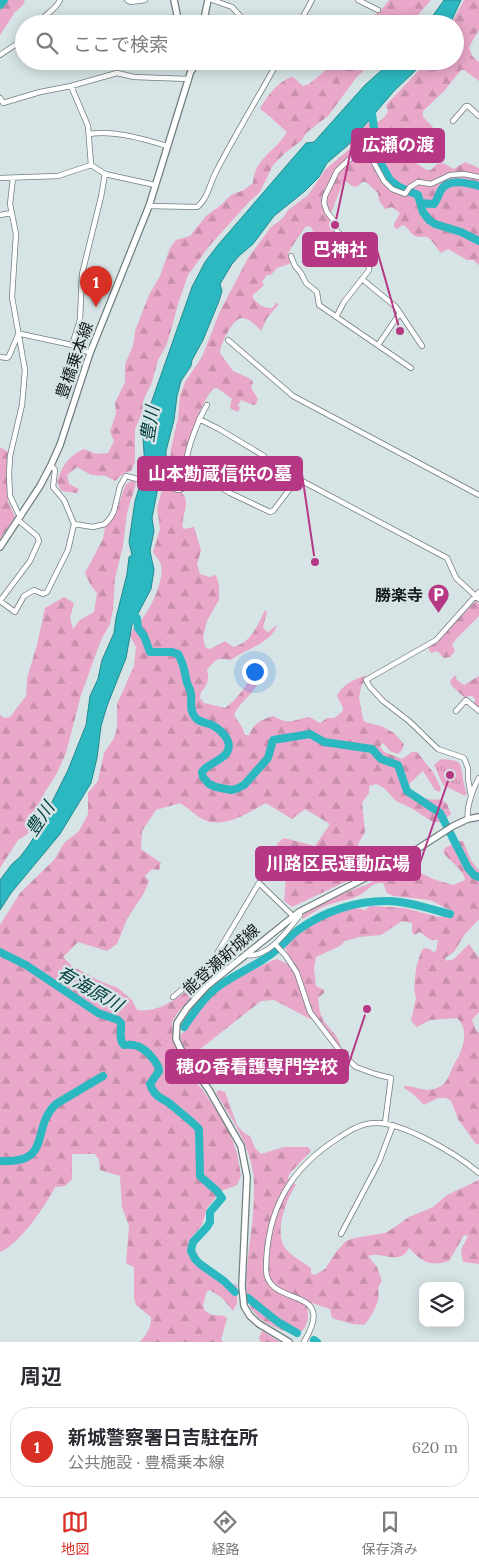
<!DOCTYPE html>
<html lang="ja">
<head>
<meta charset="utf-8">
<style>
	body { margin:0; font-family:Lora,"Noto Sans JP",serif; background:#f7f7f7; color:#2b2b33 }
	.controls { position:absolute; right:15px; bottom:15px; display:grid; overflow:hidden; border-radius:10px; box-shadow:0 2px 12px #0003 }
	.controls button { width:45px; height:45px; display:grid; place-items:center; padding:0; border:0; border-bottom:1px solid #e1e1e2; background:#fff; color:#2b2b33; font:25px sans-serif }
	.you { position:absolute; left:254px; top:671px; width:18px; height:18px; margin:-12px; border:4px solid #fff; border-radius:50%; background:#1a73e8; box-shadow:0 0 0 8px #1a73e833 }
	.badge { display:grid; place-items:center; width:32px; height:32px; border-radius:50%; background:#d93025; color:#fff; font-size:16px; font-weight:700 }
	.pin { position:absolute; translate:-50% -41px; filter:drop-shadow(0 1px 2px #0008) }
	.pin::after { content:''; position:absolute; top:26px; width:18px; height:15px; background:inherit; clip-path:polygon(0 0,100% 0,50% 100%) }
	.list { margin:0; padding:0; list-style:none }
	h2 { display:flex; justify-content:space-between; align-items:center; height:65px; margin:0; padding:0 20px; font-size:21px }
	h2 small { font-size:16px; font-weight:400; color:#7c7c81 }
	.list li { display:grid; grid-template-columns:32px 1fr auto; gap:15px; align-items:center; box-sizing:border-box; height:80px; margin:0 10px 10px; padding:0 10px; border:1px solid #e1e1e2; border-radius:20px }
	.list b { display:block; font-size:19px; white-space:nowrap }
	.list p { margin:0; font-size:16px; white-space:nowrap; color:#7c7c81 }
	.list em { font-size:16px; font-style:normal; color:#7c7c81 }
	.icon { flex:none; width:28px; height:28px; fill:none; stroke:currentColor; stroke-width:2; stroke-linecap:round; stroke-linejoin:round }
	.map { position:relative; flex:none; width:479px; height:1342px; overflow:hidden }
	.search { position:absolute; background:#fff; box-shadow:0 2px 12px #0003; left:15px; right:15px; top:15px; height:55px; display:flex; align-items:center; gap:12px; box-sizing:border-box; padding:0 18px; border-radius:28px; color:#7c7c81; font-size:19px }
	.sheet { height:155px; background:#fff }
	nav { display:flex; justify-content:space-around; align-items:center; box-sizing:border-box; height:70px; border-top:1px solid #e1e1e2; background:#fff; font-size:14px; color:#7c7c81 }
	nav a { display:grid; justify-items:center; gap:2px }
	nav .on { color:#d93025 }
	.map>svg:first-child { display:block }
	.forest { fill:url(#forest-firs) }
	.park { fill:url(#park-tufts) }
	.water { fill:#2cb8c0; stroke:#26898f }
	.lines { fill:none; stroke-linecap:round; stroke-linejoin:round }
	.river { stroke:#2cb8c0; stroke-width:8 }
	.minor-casing { stroke:#727f80; stroke-width:6 }
	.major-casing { stroke:#727f80; stroke-width:8 }
	.minor { stroke:#fff; stroke-width:4.5 }
	.major { stroke:#fff; stroke-width:5.5 }
	.labels { text-anchor:middle; stroke-width:5; stroke-linejoin:round; paint-order:stroke }
	.street-label { font-size:16px; fill:#171c1c; stroke:#d6e4e5 }
	.poi-label { font-size:16px; font-weight:bold; fill:#171c1c; stroke:#d6e4e5; text-anchor:end }
	.water-label { font-size:18px; font-style:italic; fill:#003d41; stroke:#d6e4e5 }
	.leader { fill:none; stroke:#b63885; stroke-width:2 }
	.callout-dot { fill:#b63885; stroke:#d6e4e5; stroke-width:2 }
	.callout { fill:#b63885; stroke:#b63885; stroke-width:2 }
	.callout-label { font-size:18px; text-anchor:middle; font-weight:bold; fill:#fff }
</style>
</head>
<body>
<div class="map">
<svg width="479" height="1342" viewBox="0 0 479 1342">
	<defs>
		<pattern id="forest-firs" width="22" height="20" patternUnits="userSpaceOnUse" patternTransform="scale(1.25)"><rect width="22" height="20" fill="#e9a7c9"/><path d="M5 1l3.5 6h-7zM16 11l3.5 6h-7z" fill="#c78fac"/></pattern>
		<pattern id="park-tufts" width="24" height="20" patternUnits="userSpaceOnUse" patternTransform="scale(1.25)"><rect width="24" height="20" fill="#e9a7c9"/><path d="M3 7l-1-3M5 7V3M7 7l1-3M15 17l-1-3M17 17v-4M19 17l1-3" fill="none" stroke="#c78fac"/></pattern>
	</defs>
	<rect width="100%" height="100%" fill="#d6e4e5"/>
	<path class="forest" d="M0 0H25L23 5 15 12 0 35Z
		M389 0H431L410 24H367L373 15 379 13Z
		M464 0H479V30L469 47 472 56 479 62V81L464 70H461L444 91 423 111V117L431 125 434 129 430 138 431 143 420 149 418 155 414 158V162L427 170H431L437 164 443 163 454 169 465 162 479 168V265L473 260H467L448 249 441 253C437 249 432 239 427 237 423 236 419 238 415 236 410 234 409 228 403 225L397 229 394 227V224L400 213 392 207 385 209 379 200 378 193 366 182H362L358 186 354 187 345 181 343 182 331 213C331 220 334 225 334 232L322 250H319L314 246V234L311 227 306 226C300 236 293 243 288 254L291 262 289 264 277 268 271 275H267L262 282 264 285 252 296C256 303 263 309 272 308L276 303 279 304 267 318 261 331C258 327 248 317 241 318 232 320 220 345 220 353L233 371 249 378 253 382 251 388 258 399 256 404 253 405 241 400 238 405 240 408 238 412 231 409 230 406 232 399 217 388 213 389C201 403 197 421 191 439 189 445 185 451 185 458 184 465 188 475 186 481 186 485 183 489 182 493 192 504 180 516 183 529L194 527 201 550 197 564 200 574 209 577 216 575 219 585V600L207 621 203 637 205 647 210 649 225 641 233 647C251 643 258 625 265 610L267 612 263 627 266 631 268 632 277 625C271 644 245 649 231 660 216 658 217 658 207 670 210 678 207 686 201 692L200 698 204 703 225 708C240 698 249 680 259 666 266 688 241 698 234 715L242 727 245 735H249C254 723 261 720 273 716 292 726 290 720 309 717L320 723 327 718H334L342 712 343 708 337 696C341 686 356 677 367 676L361 687 359 698 363 719 365 722 381 726 394 733 404 744 402 750 398 754 390 751 383 743 380 746 384 752 402 759 412 752H417L433 772 441 788 440 792 435 790 423 771 410 783 409 787C416 796 429 802 441 799L447 804 451 814 441 822H433L411 808 396 801 384 788 376 784 369 786V793L362 803 365 832 359 842 356 855V870L347 881 292 907 284 901 286 877 271 869 277 858 275 850 278 843 284 838 315 846 330 824 305 809 292 819 266 803C247 813 229 827 207 821 198 818 188 808 180 803L156 810 142 831 141 849 161 863 159 870 152 869 145 876 149 881 144 893 127 919 117 944 107 951 78 942 63 957 72 966 102 982 118 988 132 1000 137 1010C168 1015 204 978 221 954L232 955 230 961 210 977 178 1012 172 1022 174 1043 189 1070 191 1077 202 1089 228 1128 237 1153 241 1176 237 1185 221 1191 207 1208 202 1225 191 1238C196 1259 214 1282 237 1285V1303L233 1311 222 1298 210 1290 207 1291 203 1305 205 1311 212 1315 225 1316 227 1319 221 1339 223 1342H139C146 1338 152 1325 151 1317L136 1305 134 1298V1267L126 1263 129 1226 122 1207 120 1176 100 1170 99 1160 95 1154H72V1179L65 1186 55 1187C46 1205 19 1245 0 1252V925L20 893 54 860 64 843 79 831 88 814V793L98 781 104 753 114 738 117 728V704L134 666 136 647 130 636C133 628 135 626 141 620 150 610 165 579 161 565 160 560 155 556 153 552L160 529 157 508 164 484 169 478 171 449 178 418 180 396 185 382 202 357 220 311 248 258 271 227 283 218 288 210 308 195 326 169 351 148 349 144 350 139 360 132 369 122C380 122 381 122 388 112L386 105 428 61H455V24H451Z
		M337 61H373L356 78 328 116 306 133 302 140 285 153 273 165 260 192 250 201 210 245 188 275 179 301 167 344 158 360 152 382 144 399 142 413 135 429V462L131 471 124 473 115 481 106 476 91 475 77 467 67 475 69 484 79 489 77 493 61 491 57 482C63 465 67 457 84 449L96 454 108 453 114 441 110 432 116 413 115 403 125 382V364L133 346 135 331 149 295 160 276 170 248 176 240 190 236 206 216 221 205 231 195 244 190 253 183C254 159 276 151 287 132 277 124 271 116 260 109 266 97 280 79 293 77L303 86 309 84Z
		M0 447 8 452V501L15 517 0 539Z
		M133 480 136 483 127 513 123 546 115 578 113 609 110 624 101 640 81 695 66 753 56 775 45 792 28 834 18 840 0 868V715L4 718 10 717 26 696 27 678 37 645 45 608 64 597 74 603 70 618 73 629 80 620 94 612 97 593 90 584 85 573 103 539 105 527 116 513 125 485Z
		M476 601 479 604V616L456 639 452 645 455 651 450 657 444 658 437 651 431 653 428 648Z
		M455 675 457 680 464 685 479 676V708L474 704 475 699 472 696 464 697 452 686 450 681Z
		M460 841H463L472 862 479 870V919L465 934 454 952 445 958 447 961 454 959 469 944 479 958V1012L472 1020 476 1030 479 1033V1144H476L458 1119 451 1101 446 1098H438L424 1105 413 1094 404 1088V1086C413 1085 424 1092 434 1089 450 1084 448 1074 455 1063 463 1050 470 1030 457 1018L430 1020 417 1027 411 1021 416 998 414 990 416 968 421 952 424 948 430 949 433 952 436 951 438 939C430 943 426 936 420 932L414 935 412 932V923L402 921 381 935 359 937 345 941 340 946 316 957 314 969 316 986 324 990V993L318 998C319 1005 319 1011 322 1018 328 1029 340 1035 341 1049L316 1017 310 1019 274 1000 261 1001 199 1050V1055L211 1061 222 1071 219 1075C206 1070 181 1051 180 1036 190 1025 198 1009 209 998 221 987 262 964 277 959L290 965 292 961 285 948C294 932 328 913 345 909 352 907 358 908 365 910L370 906 404 908 439 917 453 916 454 912 430 900 394 896 387 893 383 883C371 882 369 890 360 895 352 899 343 900 334 903 322 906 313 912 303 919L302 917 308 910 322 901 366 885 398 868 404 867 411 873 419 872 433 879 453 885 465 880C464 870 450 862 443 852L445 848Z
		M219 1090 225 1092 237 1125 244 1133 250 1136 255 1148 261 1154 284 1147H308L311 1151 290 1173 288 1178 296 1185C286 1199 274 1233 285 1248 291 1256 303 1262 311 1268V1274L315 1275 325 1269 337 1251 346 1241 354 1238 385 1233 392 1229 409 1217 433 1207 447 1195 479 1180V1264L463 1262 461 1250 468 1236 464 1235 449 1261C428 1267 423 1262 409 1248 399 1267 381 1250 368 1256L377 1267 382 1281C375 1291 380 1290 378 1300 376 1308 370 1319 364 1325L352 1324 332 1318 330 1309 312 1303 307 1308C310 1319 307 1330 296 1335 281 1330 259 1323 251 1308 240 1289 252 1236 253 1214 254 1203 254 1191 254 1180 252 1148 232 1119 216 1093Z
		M262 1331 280 1342H261L259 1338Z"/>
	<path class="park" d="M441 759C446 760 454 759 458 762 463 764 462 785 467 793L465 796 443 785 434 765Z"/>
	<path class="water" d="M444 0H461L450 24H427Z
		M392 61H423L416 70 394 91 347 146 327 163 319 177 305 191 274 216 253 244 239 256 232 264 220 284 222 291 219 301 203 340 192 360 191 366 181 381 177 396 174 420 166 451V464L160 477 152 518 154 531 150 551 154 570 151 589 132 625 126 658 107 706 101 726 97 758 91 783 60 834 11 893 0 910V880L12 864 20 857 29 845 36 834 68 770 86 725 90 696 98 679 102 660 114 633 116 618 127 574 129 557 132 555 129 542 135 501 145 468 143 438V426L192 287 205 262 218 245 306 143 314 142 365 85Z"/>
	<g class="lines">
		<path class="river" d="M0 5 4 0
			M371 107 374 128 379 141 376 155 390 180 399 187 418 195 423 212 429 220 435 224 461 232 479 241
			M421 203 434 204C438 199 438 195 441 190 449 178 468 183 479 186
			M129 613 137 618 138 628 144 636 150 652H172L178 654C185 666 184 671 187 683 189 687 191 691 191 695 192 703 189 710 195 717 199 723 206 722 212 725 220 729 232 740 228 750 226 759 208 763 202 772L203 777 209 784 216 787 231 790 236 789 244 785 268 758 273 740 310 734 324 742 372 749 381 759 398 765 407 791 440 813 468 868 474 875 479 877
			M0 952 26 965 98 1013 118 1020 121 1023C122 1031 118 1039 124 1045 128 1045 133 1044 137 1046 145 1048 159 1063 159 1071L150 1084C154 1096 160 1097 169 1103 177 1110 193 1122 199 1129L200 1176 217 1191 222 1198 210 1212V1222L207 1227 193 1242 191 1251 195 1259 200 1264 224 1281 235 1292
			M184 1027C193 1014 202 999 215 989 231 976 250 969 267 957 279 949 287 939 298 930 325 911 354 901 387 901 408 901 430 909 450 914
			M0 1161C54 1164 30 1128 56 1104L103 1076
			M248 1298 278 1322 297 1333
			M314 1340 317 1342"/>
		<defs>
			<path id="minor" d="M127 0 131 2 145 0
				M212 0 232 7 241 17 252 24
				M358 0 378 10
				M38 24C44 14 55 11 60 0
				M299 24 312 0
				M0 55 24 39
				M318 61 326 66
				M71 86 88 126 91 165
				M0 98 3 103 40 92 71 86 117 73 134 77 189 79
				M453 121 466 106H468L479 116
				M89 134C114 130 144 139 167 146
				M0 178 58 176 91 165 105 174 155 185
				M13 178 10 204 16 234 12 297 25 370 22 405 10 456 9 474 10 496 18 513 21 516
				M149 206 197 207C208 199 210 182 217 170 236 133 258 98 278 61
				M0 215 11 213
				M291 256 295 266 301 273 306 283 317 292 319 305 411 368
				M362 279 396 307 422 346
				M336 317 344 302 369 270V267L355 249 337 231 335 222 327 212 324 203 325 196 337 171 356 153 367 150 384 181 392 189 405 194 410 187 418 182 431 184 450 175 464 174 479 177
				M228 340 293 396 479 495
				M378 345 400 313
				M90 353 72 345 80 320 82 274 101 197 105 174
				M0 357 7 358 9 356 18 335 21 334 72 345
				M199 419 219 429 264 456
				M51 465 55 470 53 487 64 500 74 524 93 527 105 524 111 517 114 511 120 486 126 476 179 490 190 486 202 477 206 478 230 493 270 512 273 511 295 482 298 480 302 481 447 558 456 578 479 599
				M190 486C188 480 186 473 186 466 186 450 199 418 207 405
				M0 601 15 612 24 596 34 590 43 594 47 592 68 550 74 524
				M0 601 30 561 39 541 37 536 18 520
				M456 711 466 700 479 711
				M471 796 468 779V768L464 758 438 749 409 721 383 701 370 687 366 680 436 640 479 592
				M468 819C466 808 473 788 479 778
				M275 944 286 956 297 973 310 1012 343 1055 356 1067 375 1074 391 1078 385 1123
				M246 955C268 959 288 930 300 915L299 912
				M173 997 209 967 259 883 293 916
				M341 1234 379 1162 393 1125
				M304 1342C307 1337 310 1331 312 1325 324 1288 265 1305 266 1268 267 1209 290 1168 340 1137 350 1130 362 1123 375 1123 403 1122 457 1154 479 1173"/>
			<path id="major" d="M174 0 179 24
				M203 24 208 0
				M186 61 192 70
				M0 547 40 486 51 465 60 445 90 353 149 206 194 61
				M289 1342 259 1324 250 1316 244 1306 242 1286 247 1177 241 1146 209 1090 180 1048 176 1039 177 1023 187 1008 207 986 299 912 402 859 453 826 468 819 479 817"/>
		</defs>
		<use href="#minor" class="minor-casing"/>
		<use href="#major" class="major-casing"/>
		<use href="#minor" class="minor"/>
		<use href="#major" class="major"/>
	</g>
	<defs>
		<symbol id="parking-pin" viewBox="-11 -11 22 30"><path d="M0 17L-7.5 6A9.5 9.5 0 1 1 7.5 6Z" fill="#b63885" stroke="#d6e4e5"/><path d="M-3.5-5.5H1a3.5 3.5 0 0 1 0 7H-1V5.5H-3.5ZM-1-3.4V-.6H.8a1.4 1.4 0 0 0 0-2.8Z" fill="#fff"/></symbol>
	</defs>
	<g fill-rule="evenodd">
		<use href="#parking-pin" x="426" y="582" width="25" height="34"/>
	</g>
	<g class="labels">
		<g class="street-label">
			<text transform="translate(74 360) rotate(-70)" y="6">豊橋乗本線</text>
			<text transform="translate(221 959) rotate(-42)" y="6">能登瀬新城線</text>
		</g>
		<g class="poi-label">
			<text x="423" y="601">勝楽寺</text>
		</g>
		<g class="water-label">
			<text transform="translate(150 424) rotate(-81)" y="6">豊川</text>
			<text transform="translate(40 819) rotate(-56)" y="6">豊川</text>
			<text transform="translate(90 989) rotate(30)" y="6">有海原川</text>
		</g>
	</g>
	<path class="leader" d="M335 225L352 145M400 331L377 250M315 562L302 474M450 775L420 863M367 1009L348 1066"/>
	<g class="callout-dot">
		<circle cx="335" cy="225" r="5"/>
		<circle cx="400" cy="331" r="5"/>
		<circle cx="315" cy="562" r="5"/>
		<circle cx="450" cy="775" r="5"/>
		<circle cx="367" cy="1009" r="5"/>
	</g>
	<g class="callout">
		<rect x="352" y="129" width="92" height="33" rx="5"/>
		<rect x="303" y="233" width="74" height="33" rx="5"/>
		<rect x="138" y="457" width="164" height="33" rx="5"/>
		<rect x="256" y="847" width="164" height="33" rx="5"/>
		<rect x="166" y="1050" width="182" height="33" rx="5"/>
	</g>
	<g class="callout-label">
		<text x="398" y="151">広瀬の渡</text>
		<text x="340" y="256">巴神社</text>
		<text x="220" y="480">山本勘蔵信供の墓</text>
		<text x="338" y="870">川路区民運動広場</text>
		<text x="257" y="1073">穂の香看護専門学校</text>
	</g>
</svg>
<div class="controls">
<button><svg class="icon" aria-label="layers" viewBox="0 0 24 24"><path d="M12 4l9 5-9 5-9-5zM3 14l9 5 9-5"/></svg></button>
</div>
<div class="you"></div>
<div class="pin badge" style="left:96px;top:307px">1</div>
<div class="search"><svg class="icon" aria-label="search" viewBox="0 0 24 24"><circle cx="10" cy="10" r="6"/><path d="M15 15l6 6"/></svg>ここで検索</div>
</div>
<section class="sheet">
<h2>周辺<small></small></h2>
<ul class="list">
<li><span class="badge">1</span><div><b>新城警察署日吉駐在所</b><p>公共施設 · 豊橋乗本線</p></div><em>620 m</em></li>
</ul>
</section>
<nav>
<a class="on"><svg class="icon" aria-label="map" viewBox="0 0 24 24"><path d="M3 6l6-2 6 2 6-2v14l-6 2-6-2-6 2zM9 4v14M15 6v14"/></svg>地図</a>
<a><svg class="icon" aria-label="directions" viewBox="0 0 24 24"><path d="M12 3l9 9-9 9-9-9zM9 14v-3h6M13 9l2 2-2 2"/></svg>経路</a>
<a><svg class="icon" aria-label="saved" viewBox="0 0 24 24"><path d="M7 4h10v16l-5-4-5 4z"/></svg>保存済み</a>
</nav>
</body>
</html>
